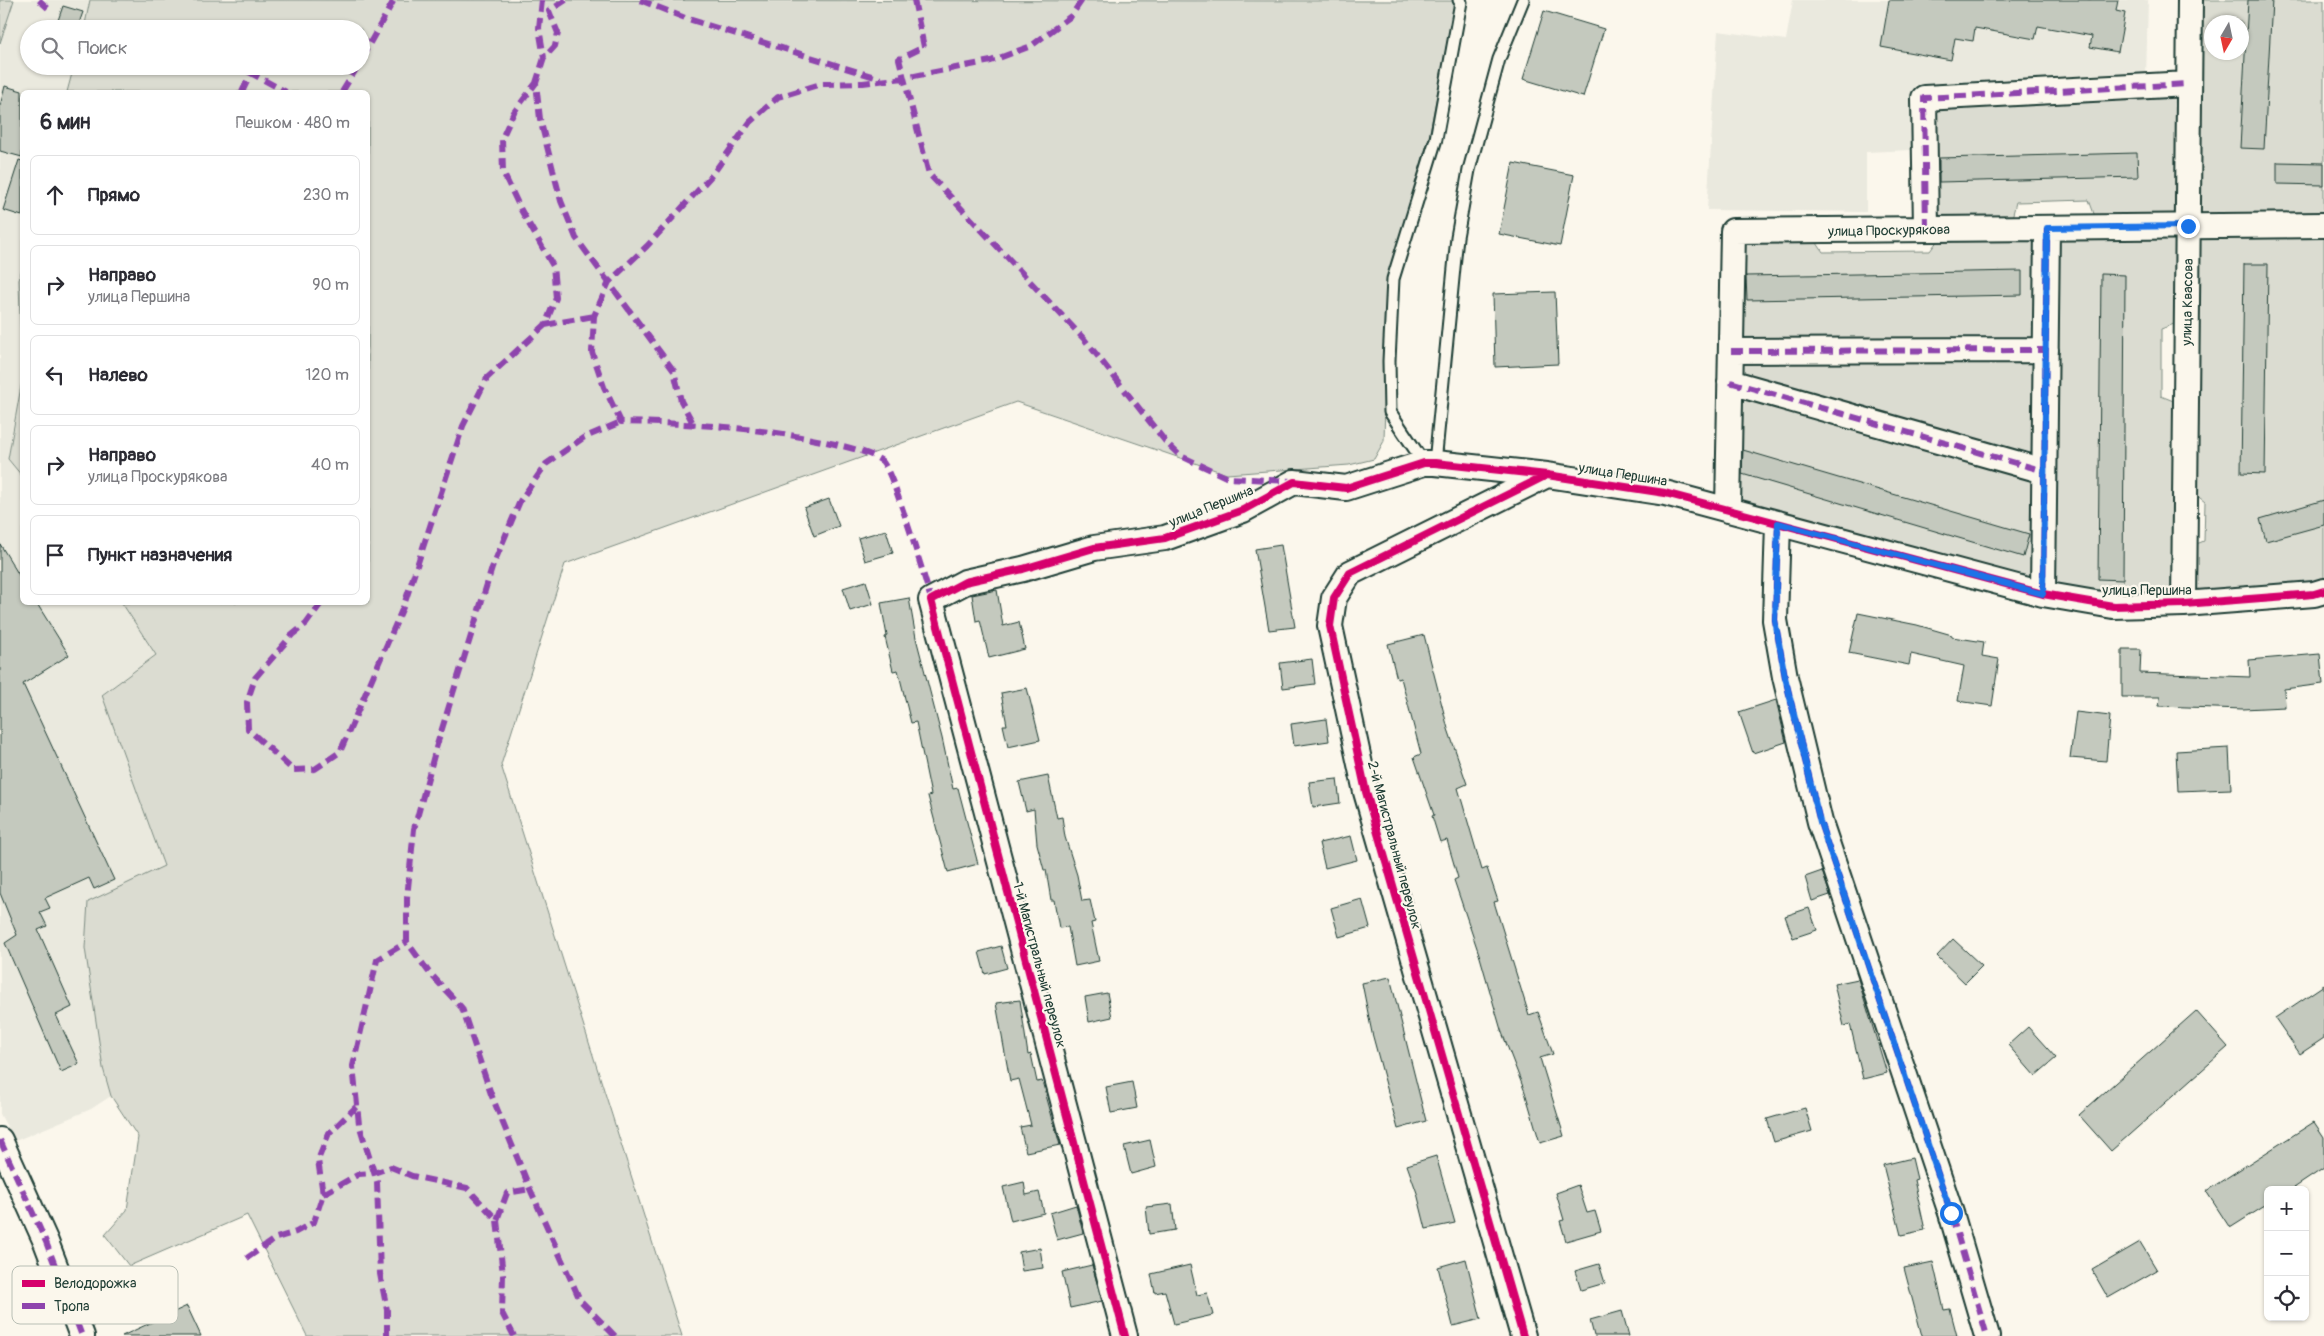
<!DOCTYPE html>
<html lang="ru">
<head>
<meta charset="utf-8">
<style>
	body { margin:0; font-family:Pangolin,sans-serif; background:#f2f2f3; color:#2b2b33 }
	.controls { position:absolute; right:15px; bottom:15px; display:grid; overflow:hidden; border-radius:8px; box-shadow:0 1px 4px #0004 }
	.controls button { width:45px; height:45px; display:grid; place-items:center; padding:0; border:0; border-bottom:1px solid #e1e1e2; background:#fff; color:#2b2b33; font:25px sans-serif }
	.compass { position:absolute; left:2204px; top:15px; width:45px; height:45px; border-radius:50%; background:#fff; box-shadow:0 1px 4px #0004; rotate:189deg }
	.stop { position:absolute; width:15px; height:15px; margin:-11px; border:4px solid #1a73e8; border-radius:50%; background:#fff }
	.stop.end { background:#1a73e8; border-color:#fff; box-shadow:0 1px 5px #0008 }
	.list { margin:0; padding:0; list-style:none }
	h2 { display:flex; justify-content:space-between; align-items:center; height:65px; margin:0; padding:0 20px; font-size:21px }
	h2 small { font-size:16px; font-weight:400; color:#7c7c81 }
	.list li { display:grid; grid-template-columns:32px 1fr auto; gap:15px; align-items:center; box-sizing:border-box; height:80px; margin:0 10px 10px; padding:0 10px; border:1px solid #e1e1e2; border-radius:8px }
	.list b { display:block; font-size:19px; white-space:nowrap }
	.list p { margin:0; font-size:16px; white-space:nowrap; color:#7c7c81 }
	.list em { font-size:16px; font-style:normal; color:#7c7c81 }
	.icon { flex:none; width:28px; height:28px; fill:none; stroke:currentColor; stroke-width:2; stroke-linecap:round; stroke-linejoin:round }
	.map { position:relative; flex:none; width:2324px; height:1336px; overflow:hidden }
	.search { position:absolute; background:#fff; box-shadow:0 1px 4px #0004; left:20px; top:20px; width:350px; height:55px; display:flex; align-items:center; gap:12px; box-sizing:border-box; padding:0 18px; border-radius:28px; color:#7c7c81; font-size:19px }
	.panel { position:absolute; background:#fff; box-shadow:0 1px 4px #0004; left:20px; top:90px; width:350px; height:515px; border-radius:8px }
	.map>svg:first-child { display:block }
	.built { fill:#eae9de }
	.green { fill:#dbdcd1; stroke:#7d8c82; fill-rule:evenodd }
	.building { fill:#c4c9be; stroke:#1f3d34 }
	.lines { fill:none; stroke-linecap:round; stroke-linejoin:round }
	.service-casing { stroke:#1f3d34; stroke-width:15 }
	.minor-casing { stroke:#1f3d34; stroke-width:28 }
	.service { stroke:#fbf7ec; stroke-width:11 }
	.minor { stroke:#fbf7ec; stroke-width:24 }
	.quiet { stroke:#8e44ad; stroke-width:6; stroke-dasharray:12 6; stroke-linecap:butt }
	.cycleway-casing { stroke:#fbf7ec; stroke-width:11 }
	.cycleway { stroke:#d6006c; stroke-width:8 }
	.route { stroke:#1a73e8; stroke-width:6 }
	.labels { text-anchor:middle; stroke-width:4.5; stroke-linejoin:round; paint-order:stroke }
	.street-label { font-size:14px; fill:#1f3d34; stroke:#fbf7ec }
	.key { fill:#fbf7ec; stroke:#b9bfb5; stroke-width:1 }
	.key-label { font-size:14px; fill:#1f3d34 }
</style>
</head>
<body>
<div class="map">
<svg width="2324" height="1336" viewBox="0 0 2324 1336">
	<rect width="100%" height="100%" fill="#fbf7ec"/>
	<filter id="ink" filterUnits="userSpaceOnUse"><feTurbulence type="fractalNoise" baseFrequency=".02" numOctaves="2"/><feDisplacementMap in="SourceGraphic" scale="10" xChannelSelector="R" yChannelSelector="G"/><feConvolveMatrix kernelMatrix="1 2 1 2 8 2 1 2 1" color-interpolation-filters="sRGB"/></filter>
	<g filter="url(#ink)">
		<path class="built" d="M14 0H91L84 29H29V66H74L67 92H22V268L19 280 22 381 8 459 22 476V602L122 603 156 655 102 695 164 867 88 902 85 948 103 1068 111 1096 91 1109 15 1141 0 1114V43Z
			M1793 0H2148L2146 78 1915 85 1911 150 1866 152V212L1707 210 1718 31 1786 40Z"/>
		<path class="green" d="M0 0H14L0 43Z
			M90 0 1455 1 1429 137 1388 278 1384 441 1374 459 1349 465 1227 474 1016 402 565 564 501 765 682 1336H307L247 1215 129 1266 105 1235 127 1210 138 1137 111 1096 103 1068 85 948 88 902 164 866 102 695 156 655 122 603 368 602V92H67L74 66H361V29H84Z
			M2196 0H2324V220L2192 221ZM2212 22H2242V52H2212Z
			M2183 90V221L2097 222 2089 200 2016 202 2011 222 1931 223 1929 104Z
			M2324 229V586L2189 597V547L2204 541 2205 502 2190 490 2193 230Z
			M2183 233 2182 321 2161 329V396L2181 404 2179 597 2113 601 2049 589 2052 235Z
			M2043 235 2042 346 1736 345 1739 238 1813 237 1823 252 1930 251 1941 236Z
			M22 268V476L8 459 22 381 19 280Z
			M1736 357 2037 360V461L1736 376Z
			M1735 388 2039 474V587L1733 504Z"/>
		<path class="building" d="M1889 0H2118L2116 11 2125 13 2118 52 2090 47 2092 36 2038 26 2035 39 1975 28 1973 41 1955 38 1951 60 1881 47Z
			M2248 0H2272L2264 149 2240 148Z
			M63 6 83 12 77 29H55Z
			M1544 11 1604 29 1583 97 1523 79Z
			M5 86 22 91V157L0 151V106Z
			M2137 153 2138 177 1939 182V158Z
			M19 160 22 161V216L3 210Z
			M2277 162 2324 163V185L2277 184Z
			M1513 163 1574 175 1560 246 1499 234Z
			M2244 264H2268L2265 474 2241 473Z
			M2022 271V295L1747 300 1746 276Z
			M2101 274 2125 275 2123 580 2098 579Z
			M1555 292 1558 364 1495 367 1493 294Z
			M1743 450 2029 534 2023 557 1742 474Z
			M829 499 839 526 814 536 804 508Z
			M2324 500V525L2266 541 2260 519Z
			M886 530 893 553 865 561 858 538Z
			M0 544 22 580V602H36L69 655 23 684 114 880 94 889 89 878 45 898 50 908 40 912 47 926 38 930 72 1007 56 1015 79 1064 61 1072 5 943 17 935 0 893Z
			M1281 545 1295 627 1269 630 1255 549Z
			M866 581 873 604 850 611 843 588Z
			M997 590 1003 626 1019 622 1025 649 989 658 980 620 976 621 972 595Z
			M909 598 916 638 942 738 953 789 958 788 978 864 948 872 928 796 931 795 916 722 911 723 898 670 893 671 885 637 887 636 881 603Z
			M1858 613 1917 625 1952 635V637L1984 642 1982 656 1999 659 1992 706 1958 701 1964 666 1911 654 1909 665 1849 653Z
			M1424 635 1448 729 1467 784 1458 788 1482 870 1487 868 1498 901 1494 902 1529 1015 1538 1012 1553 1054 1540 1058 1564 1136 1540 1143 1525 1092 1501 1030 1480 957 1454 880 1458 878 1447 840 1440 842 1432 816 1434 815 1414 757 1421 754 1401 678 1397 679 1388 644Z
			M2122 649H2141L2140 673 2250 677 2249 660 2320 654 2323 684 2284 689 2285 707 2243 709 2159 706 2160 697H2122Z
			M1312 659 1315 684 1283 688 1280 663Z
			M1027 688 1040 740 1008 747 1003 725H1007L1001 693Z
			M1776 700 1786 742 1753 753 1739 712Z
			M2076 712 2110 716 2106 761 2070 758Z
			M1326 719 1329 741 1294 746 1291 724Z
			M2229 748 2231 789 2178 791 2176 751Z
			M1048 776 1057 818 1062 817 1065 837 1077 875 1082 901 1090 900 1095 922 1091 923 1099 961 1075 966 1068 927 1059 928 1054 900H1051L1046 870H1044L1037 844 1034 809 1026 811 1019 782Z
			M1337 779 1340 803 1313 807 1309 782Z
			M1351 836 1357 860 1325 868 1319 843Z
			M1822 871 1830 895 1812 901 1805 877Z
			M1362 899 1370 928 1339 937 1331 908Z
			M1809 908 1817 930 1793 938 1785 916Z
			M1953 939 1982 966 1965 983 1937 956Z
			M1001 946 1007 968 985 974 979 952Z
			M1390 977 1426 1121 1398 1129 1372 1033 1362 983Z
			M1858 979 1887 1073 1863 1079 1850 1024 1844 1026 1834 984Z
			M2324 985V1038L2300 1054 2275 1018Z
			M1107 993 1112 1017 1089 1022 1085 997Z
			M1020 1000 1028 1055 1031 1054 1037 1082 1042 1081 1060 1145 1026 1152 1020 1127 1031 1125 1019 1079 1010 1081 996 1003Z
			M2196 1011 2228 1047 2111 1151 2079 1115Z
			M2028 1027 2056 1058 2035 1076 2008 1045Z
			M1132 1082 1137 1108 1111 1113 1106 1087Z
			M1805 1108 1812 1131 1774 1142 1767 1119Z
			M2314 1122 2324 1137V1168L2291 1190H2268V1204L2230 1228 2206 1191Z
			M1150 1140 1156 1167 1131 1174 1124 1146Z
			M1436 1156 1455 1223 1426 1229 1417 1193 1407 1165Z
			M1912 1158 1917 1179 1914 1180 1925 1230 1901 1235 1883 1165Z
			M1024 1182 1026 1195 1039 1192 1044 1213 1011 1221 1003 1187Z
			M1578 1185 1587 1213 1595 1211 1601 1231 1566 1241 1560 1221 1564 1220 1556 1193Z
			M1172 1204 1175 1230 1149 1234 1146 1207Z
			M1076 1205 1083 1233 1057 1240 1050 1213Z
			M2140 1242 2157 1270 2108 1298 2092 1270Z
			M1040 1248 1043 1268 1022 1271 1019 1252Z
			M1466 1259 1481 1319 1453 1326 1438 1267Z
			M1933 1262 1944 1310 1950 1309 1957 1336H1922L1904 1268Z
			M1599 1264 1605 1283 1581 1290 1575 1271Z
			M1092 1265 1102 1301 1070 1308 1062 1272Z
			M1190 1265 1197 1295 1207 1293 1213 1315 1174 1324 1165 1291 1155 1293 1151 1274Z
			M187 1306 201 1336H122Z
			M1622 1311 1629 1336H1594L1590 1320Z"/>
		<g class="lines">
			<defs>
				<path id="service" d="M1424 463 1390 412 1389 361 1393 279 1436 139 1461 2 1459 0
					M1435 463 1457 237 1469 170 1499 59 1523 0"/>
				<path id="minor" d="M1926 229 1924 98 2188 84
					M1731 351 2046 350
					M1730 382 2044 471
					M1728 510 1733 231 2324 225
					M1778 523 1775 620 1785 677 1820 822 1951 1213 1987 1336
					M2043 594 2047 228
					M2184 604 2190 0
					M0 1140 46 1242 82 1336
					M1125 1336 931 600 965 582 1023 569 1094 548 1165 538 1243 510 1294 482 1346 488 1424 463H1435L1547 475 1665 493 2043 594 2113 606 2184 604 2314 594 2324 591
					M1523 1336 1366 792 1330 626 1334 598 1350 573 1547 475"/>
			</defs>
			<use href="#service" class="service-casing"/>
			<use href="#minor" class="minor-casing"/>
			<use href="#service" class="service"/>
			<use href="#minor" class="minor"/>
			<path class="quiet" d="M39 0 51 11
				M542 0 539 28 544 58
				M566 0 549 11 558 33 555 46 544 58 536 83 540 119 561 201 576 238 674 371 681 401 694 425
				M640 0 685 18 881 79
				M914 0 924 47 899 59 929 174 1085 340 1165 441 1179 455 1228 478 1292 481
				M361 59 394 0
				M242 92 251 73 286 92
				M342 92 358 66
				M1926 229 1924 98 2188 84
				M545 325 594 316
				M1731 351 2046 350
				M1730 382 2044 471
				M1778 523 1775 620 1785 677 1820 822 1951 1213 1987 1336
				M2043 594 2047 228
				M322 602 306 624 292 635 255 678 247 702 248 729 293 770 315 769 340 752 404 605 463 426 487 378 545 325 556 298 553 266 521 210 503 172 502 138 514 112 536 83
				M932 603C926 582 893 471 882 461 869 452 850 448 835 444 766 428 693 423 621 422L604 387 592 352 594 316 609 282 647 246 712 175 750 122 778 97 821 84 863 83 904 78 991 61 1031 46 1071 16 1082 0
				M0 1140 46 1242 82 1336
				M323 1194 359 1174 374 1173 391 1167 412 1176 467 1188 497 1220 503 1275 502 1313 514 1336
				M497 1220 507 1193 530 1189
				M247 1258 276 1238 296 1232 314 1222 323 1194 318 1160 329 1133 356 1107
				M387 1336V1310L380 1274 377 1182 359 1124 353 1066 377 960 407 942
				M615 1336 580 1300 530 1189 491 1094 462 1008 428 971 407 942V898L414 829 436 748 492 568 520 501 546 464 583 438 621 422"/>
			<defs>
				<path id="cycleway" d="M1125 1336 931 600 965 582 1023 569 1094 548 1165 538 1243 510 1294 482 1346 488 1424 463H1435L1547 475 1665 493 2043 594 2113 606 2184 604 2314 594 2324 591
					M1523 1336 1366 792 1330 626 1334 598 1350 573 1547 475"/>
			</defs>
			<use href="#cycleway" class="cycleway-casing"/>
			<use href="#cycleway" class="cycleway"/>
		</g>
	</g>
	<g class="lines" filter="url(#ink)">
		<path class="route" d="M1951 1213 1820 822 1785 677 1775 620 1778 523 2043 594 2047 228 2188 226"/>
	</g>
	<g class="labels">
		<g class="street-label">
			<text transform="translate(1889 230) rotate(-1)" y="5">улица Проскурякова</text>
			<text transform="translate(2187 302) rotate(-89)" y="5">улица Квасова</text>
			<text transform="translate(1623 474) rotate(9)" y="5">улица Першина</text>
			<text transform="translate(1211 506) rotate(-22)" y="5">улица Першина</text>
			<text x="2147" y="595">улица Першина</text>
			<text transform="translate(1395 845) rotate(75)" y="5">2-й Магистральный переулок</text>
			<text transform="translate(1040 965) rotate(75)" y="5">1-й Магистральный переулок</text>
		</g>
	</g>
	<rect x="12" y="1266" width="166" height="58" rx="8" class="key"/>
	<rect x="22" y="1280" width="23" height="7" fill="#d6006c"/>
	<rect x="22" y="1303" width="23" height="6" fill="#8e44ad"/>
	<g class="key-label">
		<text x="54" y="1288">Велодорожка</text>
		<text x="54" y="1311">Тропа</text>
	</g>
</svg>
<div class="controls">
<button>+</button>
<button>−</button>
<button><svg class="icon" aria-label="locate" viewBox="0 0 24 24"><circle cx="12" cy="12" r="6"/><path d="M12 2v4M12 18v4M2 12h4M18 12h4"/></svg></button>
</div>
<svg class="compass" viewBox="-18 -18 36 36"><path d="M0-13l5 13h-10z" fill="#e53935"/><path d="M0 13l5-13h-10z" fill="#7c7c81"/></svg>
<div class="stop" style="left:1951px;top:1213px"></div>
<div class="stop end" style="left:2188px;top:226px"></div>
<div class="search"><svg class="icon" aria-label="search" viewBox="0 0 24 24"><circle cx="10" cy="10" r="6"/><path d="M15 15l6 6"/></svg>Поиск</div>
<section class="panel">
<h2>6 мин<small>Пешком · 480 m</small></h2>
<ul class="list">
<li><svg class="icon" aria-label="ahead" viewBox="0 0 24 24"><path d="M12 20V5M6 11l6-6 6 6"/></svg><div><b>Прямо</b></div><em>230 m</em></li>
<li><svg class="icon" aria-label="right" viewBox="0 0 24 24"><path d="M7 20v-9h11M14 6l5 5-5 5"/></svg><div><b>Направо</b><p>улица Першина</p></div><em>90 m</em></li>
<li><svg class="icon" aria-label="left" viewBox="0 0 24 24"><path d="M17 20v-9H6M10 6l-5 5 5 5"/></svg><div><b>Налево</b></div><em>120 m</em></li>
<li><svg class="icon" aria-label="right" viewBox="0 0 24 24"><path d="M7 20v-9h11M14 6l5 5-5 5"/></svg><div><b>Направо</b><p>улица Проскурякова</p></div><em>40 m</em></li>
<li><svg class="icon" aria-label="arrive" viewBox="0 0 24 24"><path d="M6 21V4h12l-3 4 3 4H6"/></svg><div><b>Пункт назначения</b></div></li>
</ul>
</section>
</div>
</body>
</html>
